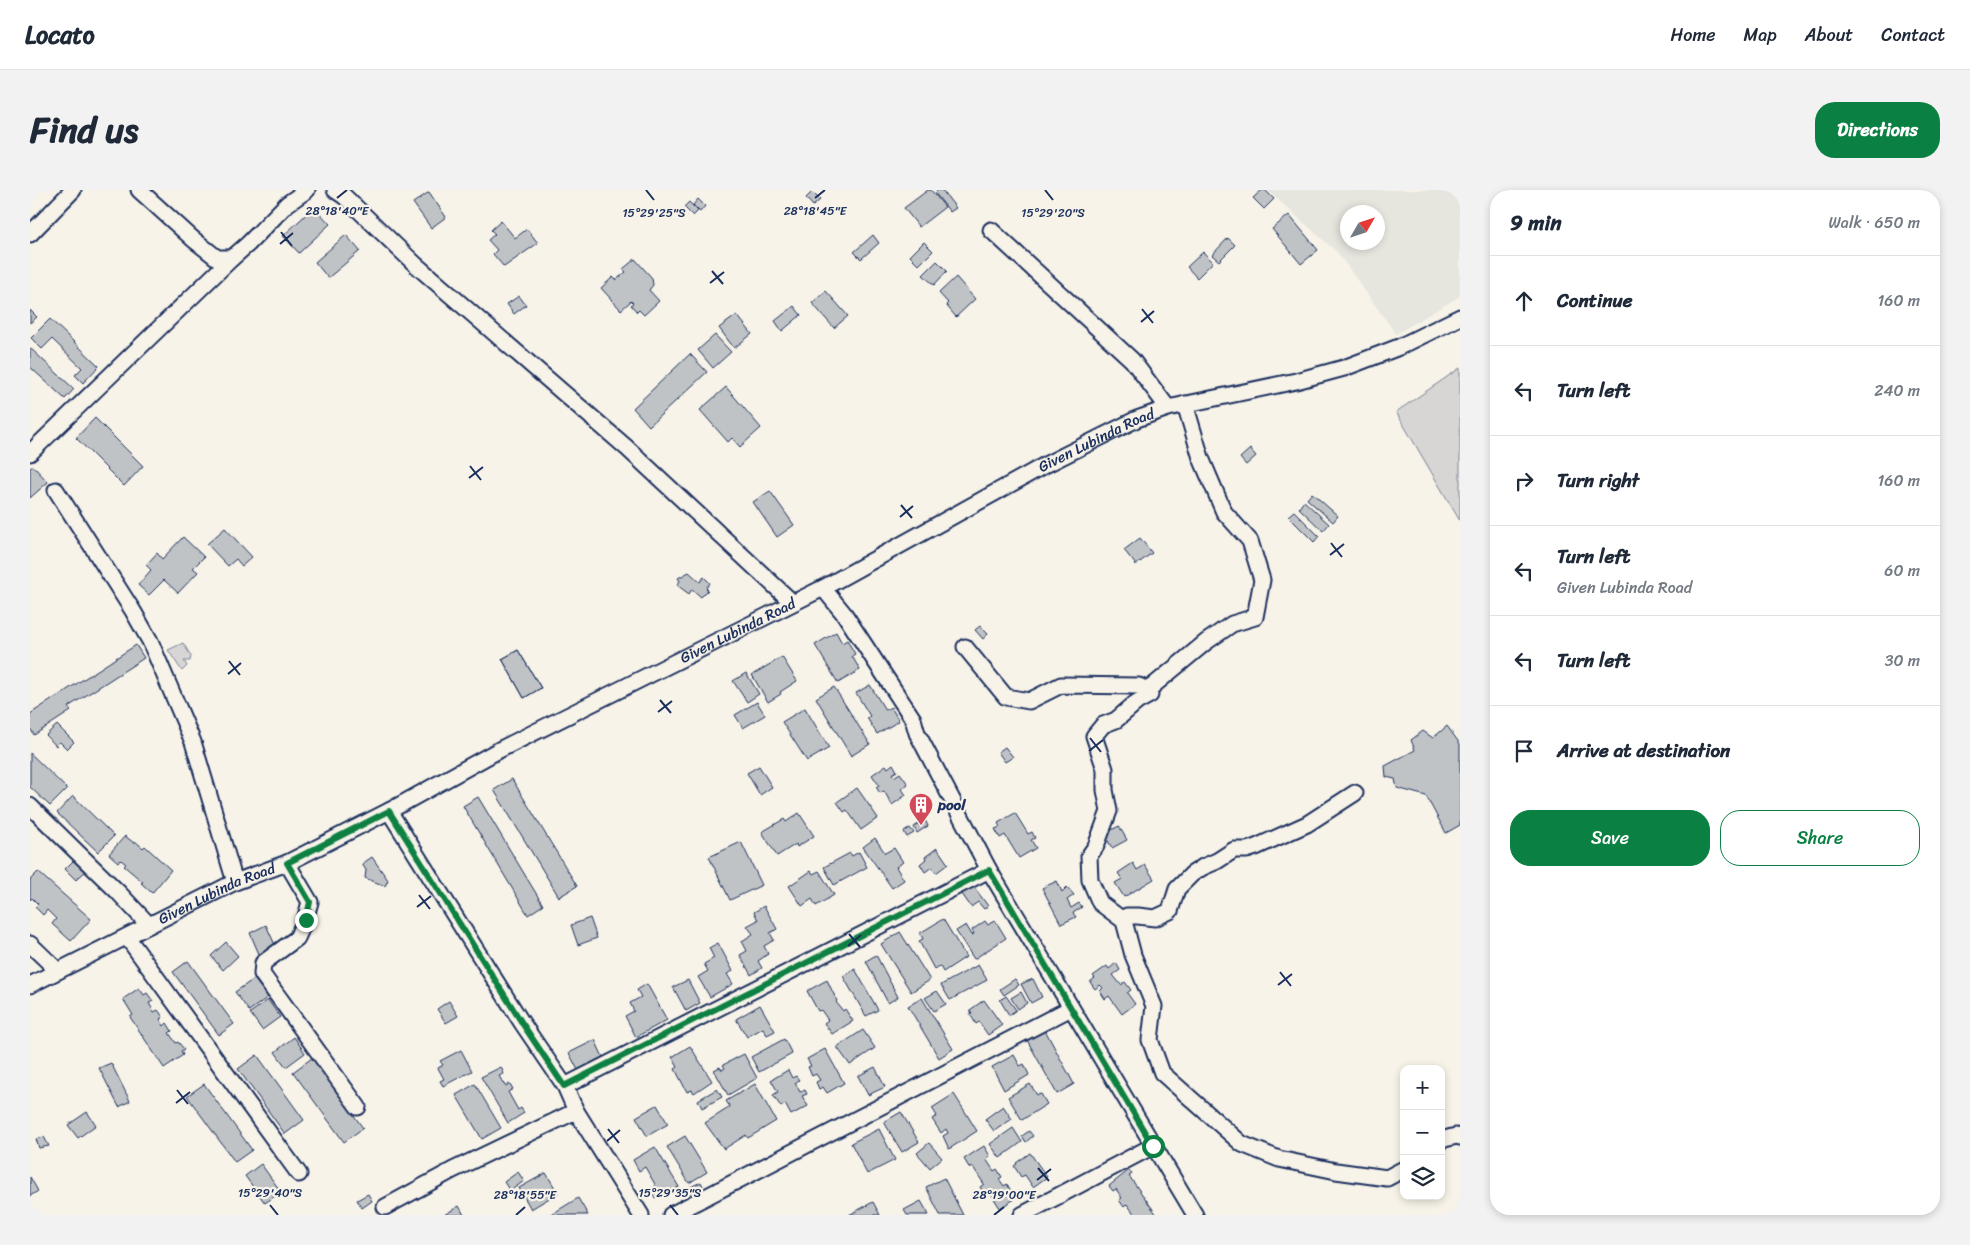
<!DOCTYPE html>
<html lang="en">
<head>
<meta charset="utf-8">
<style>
	body { margin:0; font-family:Sriracha,sans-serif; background:#f2f2f3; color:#1f2937 }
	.controls { position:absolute; right:15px; bottom:15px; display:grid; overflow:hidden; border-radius:10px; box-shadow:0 2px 8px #0003 }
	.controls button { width:45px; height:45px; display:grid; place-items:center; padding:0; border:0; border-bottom:1px solid #e0e1e3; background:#fff; color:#1f2937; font:25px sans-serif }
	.compass { position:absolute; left:1310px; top:15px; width:45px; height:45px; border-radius:50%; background:#fff; box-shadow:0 2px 8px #0003; rotate:51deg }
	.stop { position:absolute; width:15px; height:15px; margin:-11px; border:4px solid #0b8043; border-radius:50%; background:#fff }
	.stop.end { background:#0b8043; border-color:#fff; box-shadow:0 1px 5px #0008 }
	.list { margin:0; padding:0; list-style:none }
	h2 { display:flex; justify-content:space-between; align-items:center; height:65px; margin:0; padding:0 20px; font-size:21px }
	h2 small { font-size:16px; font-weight:400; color:#747a83 }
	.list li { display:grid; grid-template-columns:32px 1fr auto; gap:15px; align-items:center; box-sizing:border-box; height:90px; padding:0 20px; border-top:1px solid #e0e1e3 }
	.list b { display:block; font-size:19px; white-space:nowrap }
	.list p { margin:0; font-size:16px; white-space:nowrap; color:#747a83 }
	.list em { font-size:16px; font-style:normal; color:#747a83 }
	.actions { display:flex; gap:10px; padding:15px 20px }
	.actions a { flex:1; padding:11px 0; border:1px solid #0b8043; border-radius:20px; text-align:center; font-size:18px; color:#0b8043 }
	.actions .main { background:#0b8043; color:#fff }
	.icon { flex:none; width:28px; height:28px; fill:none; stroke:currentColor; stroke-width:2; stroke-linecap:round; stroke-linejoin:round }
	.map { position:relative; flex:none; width:1430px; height:1025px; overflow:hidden; border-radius:20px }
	header { display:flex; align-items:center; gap:30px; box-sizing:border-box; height:70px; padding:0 25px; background:#fff; border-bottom:1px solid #e0e1e3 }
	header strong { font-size:24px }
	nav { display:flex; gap:28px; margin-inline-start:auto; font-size:18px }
	.intro { display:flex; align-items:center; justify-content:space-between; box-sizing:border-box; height:120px; padding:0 30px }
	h1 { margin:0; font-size:35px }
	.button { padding:12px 22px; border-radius:20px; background:#0b8043; color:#fff; font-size:18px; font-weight:700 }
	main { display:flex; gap:30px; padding:0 30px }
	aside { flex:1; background:#fff; border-radius:20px; box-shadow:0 2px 8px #0003 }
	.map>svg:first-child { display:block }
	.built { fill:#e6e5de; fill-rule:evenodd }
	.green { fill:#d7d6d4; stroke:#798299 }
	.building { fill:#c0c3c5; stroke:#1b2f5e }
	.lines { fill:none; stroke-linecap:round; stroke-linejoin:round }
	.minor-casing { stroke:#1b2f5e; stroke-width:19 }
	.minor { stroke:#f7f3e8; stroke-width:15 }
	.route { stroke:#0b8043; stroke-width:6 }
	.ticks { fill:none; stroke:#1b2f5e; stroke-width:2 }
	.labels { text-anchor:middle; stroke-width:4.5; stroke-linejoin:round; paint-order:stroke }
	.street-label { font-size:15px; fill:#1b2f5e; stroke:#f7f3e8 }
	.poi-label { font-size:15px; font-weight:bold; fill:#1b2f5e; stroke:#f7f3e8; text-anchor:start }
	.ticks-label { font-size:12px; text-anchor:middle; fill:#1b2f5e; stroke:#f7f3e8; stroke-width:4.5; stroke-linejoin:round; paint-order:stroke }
</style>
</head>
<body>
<header>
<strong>Locato</strong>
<nav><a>Home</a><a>Map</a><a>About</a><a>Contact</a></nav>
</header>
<div class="intro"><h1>Find us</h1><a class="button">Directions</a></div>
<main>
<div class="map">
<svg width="1430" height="1025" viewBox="0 0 1430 1025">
	<rect width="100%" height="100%" fill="#f7f3e8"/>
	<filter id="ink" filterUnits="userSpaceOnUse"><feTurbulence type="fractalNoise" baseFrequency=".02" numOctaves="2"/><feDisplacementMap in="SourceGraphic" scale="10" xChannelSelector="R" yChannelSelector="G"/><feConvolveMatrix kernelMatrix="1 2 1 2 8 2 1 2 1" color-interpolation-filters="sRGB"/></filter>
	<g filter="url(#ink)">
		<path class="built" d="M1237 0H1430V106L1366 144 1307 62ZM1318 22H1348V52H1318Z"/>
		<path class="green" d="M1430 178V331L1366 222Z
			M153 453 161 466 160 471H154L157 476 152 481 138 460Z"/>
		<path class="building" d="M898 0H901L915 17 889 37 874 18Z
			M908 0H912L926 18 920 22 905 3Z
			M1232 0H1235L1244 9 1234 19 1223 8Z
			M399 2 416 27 401 38 383 13Z
			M782 2 790 10 783 16 776 8Z
			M668 9 675 16 670 22 663 15Z
			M659 12 668 21 663 26 654 17Z
			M284 17 300 34 269 63 253 46Z
			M1259 25 1288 60 1271 74 1242 39Z
			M471 31 485 48 497 39 508 53 474 77 463 64 467 60 458 50 465 44 461 40Z
			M316 45 330 61 298 88 285 72Z
			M843 45 849 53 831 69 824 62Z
			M1198 48 1205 55 1189 71 1182 65Z
			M894 52 903 61 889 75 880 66Z
			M1173 62 1183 72 1167 88 1157 77Z
			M605 69 622 88 623 95 619 100 629 111 614 125 609 120 607 122 601 115 603 113 601 111 591 120 571 98 583 87 586 90 596 82 593 79Z
			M907 71 917 81 904 95 893 85Z
			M926 87 945 109 926 127 916 115 918 113 909 103Z
			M796 101 818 126 804 138 782 113Z
			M489 106 496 115 484 124 477 114Z
			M764 116 771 125 752 141 745 131Z
			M0 120 7 127 0 133Z
			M707 125 722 144 704 158 689 138Z
			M20 129 69 176 53 193 45 185 52 178 22 149 12 159 1 148Z
			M685 145 701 162 683 178 668 160Z
			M0 158 44 199 35 209 0 177Z
			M660 164 677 182 619 236 603 218Z
			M696 197 731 238 710 257 702 248 698 252 670 220Z
			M65 228 113 276 94 296 46 248Z
			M1220 259 1226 266 1216 275 1210 268Z
			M3 276 18 292 0 308V278Z
			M740 301 764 335 747 347 723 312Z
			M1282 303 1308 326 1303 332 1277 309Z
			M1274 311 1299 334 1293 341 1269 318Z
			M1264 321 1289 346 1284 352 1258 326Z
			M195 338 222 367 212 376 206 369 198 376 177 354Z
			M153 347 174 367 163 378 168 382 148 403 134 390 119 405 108 395 121 380 116 375 127 363 132 369Z
			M1110 348 1122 363 1106 375 1094 360Z
			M659 382 670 392 674 387 680 393 676 398 678 400 671 407 662 399 659 404 647 395 650 391 648 388Z
			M950 436 958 444 953 449 945 440Z
			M806 442 812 453 817 450 825 464 822 466 830 480 808 493 785 455Z
			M106 455 114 468 38 517 41 521 4 545 0 538V524Z
			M488 460 511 498 494 508 472 469Z
			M488 460 511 498 494 508 472 469Z
			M752 467 767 491 750 502 751 504 738 512 722 485Z
			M716 483 729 504 717 512 703 491Z
			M840 495 855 520 861 517 869 531 847 544 837 528 840 526 826 503Z
			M804 497 840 554 821 566 786 508Z
			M727 512 735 525 713 538 705 525Z
			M775 518 799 558 777 571 752 532Z
			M27 535 44 552 37 559 30 552 26 556 16 545Z
			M1417 536 1430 554V635L1416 643 1396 606 1367 598 1365 589 1356 587 1355 576 1385 560 1381 550 1393 541 1403 548Z
			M975 557 983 567 975 572 968 562Z
			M0 563 37 599 20 616 0 597Z
			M863 574 867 581 862 584 864 587 870 583 878 594 872 599 876 605 862 615 854 601 850 603 846 597 849 595 842 585 856 575 858 578Z
			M729 576 742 597 730 605 717 583Z
			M482 589 547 696 529 707 464 600Z
			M827 598 848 628 831 640 817 620 814 622 807 612Z
			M43 606 84 646 68 662 27 623Z
			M448 607 513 715 498 725 433 616Z
			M769 623 784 646 767 657 766 654 747 666 732 642 754 629 756 632Z
			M985 623 998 644 1002 642 1005 648 1001 650 1006 658 989 668 975 645 970 648 965 639 970 637 968 633Z
			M895 630 898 636 887 643 884 637Z
			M1089 636 1097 650 1082 658 1074 644Z
			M880 638 884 643 877 647 874 642Z
			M95 646 104 653 105 651 113 658 115 656 141 680 122 703 111 693 113 692 94 676 96 674 91 670 88 672 79 664Z
			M845 648 855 663 864 658 873 672 866 677 874 690 862 698 833 657Z
			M711 652 732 695 700 710 679 667Z
			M907 658 918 674 906 683 902 677 895 682 890 674 896 669 895 667Z
			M829 662 837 677 804 695 794 677 820 663 822 666Z
			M49 665 60 677 46 690 35 679Z
			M342 667 358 690 355 696 335 688 336 680 332 674Z
			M1103 673 1107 680 1115 675 1124 689 1094 707 1085 693 1092 689 1088 683Z
			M781 681 783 684 789 681 804 705 786 716 782 709 772 716 759 696Z
			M8 682 61 729 41 751 22 734 26 729 17 720 13 725 5 717 8 714 2 708 0 710V690Z
			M1027 691 1032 702 1037 697 1044 705 1037 710 1041 718 1049 713 1052 717 1043 723 1046 727 1031 734 1012 698Z
			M941 693 958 716 954 719 948 712 941 717 930 701Z
			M734 716 747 739 740 743 744 750 734 756 738 764 728 771 732 778 721 785 710 765 717 761 712 751 723 744 717 736 728 730 724 722Z
			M560 728 567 748 548 755 541 735Z
			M913 729 936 767 913 782 910 776 904 779 889 751 893 749 890 743Z
			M965 730 976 748 944 769 926 741 936 735 942 745 944 744 942 740 955 731 958 735Z
			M236 735 246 757 229 764 220 743Z
			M870 742 900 790 881 802 851 754Z
			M196 752 208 766 193 780 181 766Z
			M688 753 703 781 697 784 703 794 680 807 668 787 678 781 674 774 684 768 679 758Z
			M846 765 868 807 858 813 836 771Z
			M158 771 204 834 189 845 143 782Z
			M1086 773 1090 780 1083 785 1091 795 1095 792 1101 800 1097 803 1105 814 1092 824 1079 806 1075 809 1070 801 1073 798 1070 795 1065 799 1060 792 1065 788 1063 786 1077 776 1079 779Z
			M948 775 957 790 920 810 911 795Z
			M825 779 848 820 836 826 813 786Z
			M224 789 238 807 219 821 205 802Z
			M985 789 989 795 974 805 970 799Z
			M1003 789 1012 807 1001 813 991 794Z
			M658 790 670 813 656 821 643 797Z
			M797 790 807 811 806 812 813 821 815 819 823 831 802 844 794 833 798 830 791 820 788 821 777 801Z
			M617 794 637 830 606 847 595 826 604 821 600 813 611 807 607 800Z
			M109 798 114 805 117 803 123 811 119 813 124 822 128 820 133 827 130 829 134 836 137 833 142 841 139 843 146 853 148 852 154 859 151 861 153 865 134 878 100 827 103 825 93 809Z
			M907 801 916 814 904 821 895 808Z
			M991 802 997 813 988 819 981 808Z
			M976 806 986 820 979 825 970 810Z
			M892 808 923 859 909 868 878 816Z
			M238 810 250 827 232 840 220 823Z
			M954 810 972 835 958 845 949 832 946 834 940 824 942 823 940 820Z
			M419 811 428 826 416 833 407 819Z
			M730 815 745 841 737 845 733 838 717 847 706 829Z
			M833 840 845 858 820 875 807 857Z
			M1015 840 1044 894 1027 904 997 850Z
			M264 847 275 863 256 877 245 862Z
			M754 849 762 864 729 882 721 867Z
			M565 850 573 867 548 880 539 863Z
			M660 856 682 891 664 903 662 900 657 902 645 879 648 877 642 867Z
			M795 859 814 893 797 903 793 897 789 899 786 892 790 890 786 884 782 886 778 877 781 876 777 869Z
			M431 860 442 881 413 896 410 891 414 889 408 878 413 875 410 871Z
			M714 864 727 888 698 905 684 880 690 877 692 880 695 878 693 875Z
			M227 865 274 930 255 944 208 879Z
			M984 865 990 876 994 874 999 885 974 900 962 877Z
			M282 868 333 938 314 952 263 882Z
			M81 873 100 911 89 917 69 878Z
			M471 877 474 884 469 886 475 896 480 894 483 899 478 902 488 920 491 918 494 923 478 933 451 887Z
			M845 877 855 897 838 905 828 886Z
			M758 880 762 888 766 886 769 890 765 893 770 902 775 900 777 904 772 906 778 916 761 925 755 914 751 917 743 905 748 902 741 890Z
			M174 894 222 960 205 972 157 906Z
			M445 894 471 938 452 949 426 905Z
			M725 894 746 931 718 948 716 945 694 959 675 933 700 917 696 911Z
			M1000 894 1007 905 1011 904 1017 914 992 930 978 907Z
			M687 899 692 907 672 918 668 910Z
			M924 904 947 941 919 959 913 946 918 943 916 939 911 943 902 929 907 926 902 918Z
			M627 915 638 934 617 946 606 927Z
			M973 916 982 929 964 941 955 929Z
			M57 922 66 935 48 948 38 935Z
			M871 922 889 952 872 962 854 932Z
			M983 938 992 952 970 968 960 954Z
			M849 939 865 970 837 984 821 953Z
			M999 941 1003 946 996 952 992 946Z
			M655 946 677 982 659 993 637 957Z
			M14 947 19 956 9 958 6 949Z
			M899 953 912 968 900 978 887 963Z
			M954 956 960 966 956 969 964 981 967 979 972 987 969 989 974 996 977 994 982 1003 979 1005 983 1010 970 1018 961 1004 956 1007 950 997 954 994 943 977 940 979 934 969Z
			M625 957 649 997 632 1006 631 1004 625 1008 620 1000 626 996 615 977 609 981 603 970Z
			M1000 963 1017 987 1003 997 995 985 991 987 984 976 987 974 986 973Z
			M231 974 251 1002 235 1013 215 986Z
			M1099 980 1102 984 1099 986 1127 1025H1105L1097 1014 1094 1017 1089 1010 1092 1008 1086 999 1083 1001 1079 996Z
			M488 982 494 991 480 1001 474 992Z
			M516 983 528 1003 501 1019 489 998Z
			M0 987 8 1001 0 1006Z
			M914 988 933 1025H910L896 997Z
			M671 992 673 996 658 1004 656 999Z
			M338 1004 342 1011 332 1018 327 1010Z
			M548 1008 558 1025H523L522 1024Z
			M891 1011 899 1025H877L874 1020Z
			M843 1012 850 1025H819Z
			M429 1016 434 1025H414Z"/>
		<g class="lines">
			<defs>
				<g id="minor">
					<path d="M109 0 163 49 187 68H202L218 54 257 14 277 0"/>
					<path d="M305 0 314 6 386 75 597 258 762 412"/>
					<path d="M961 40 1102 170 1138 218"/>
					<path d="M0 44 43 0"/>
					<path d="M0 263 202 68"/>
					<path d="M26 300 103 421 120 451 163 552 205 692"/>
					<path d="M793 398 815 425 883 529 887 543 959 680 1165 1025"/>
					<path d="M935 457 976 507 999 511 1031 495 1109 496 1118 500 1176 452 1202 434 1225 427 1232 390 1220 351 1194 322 1171 268 1155 214"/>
					<path d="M1118 500 1120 505 1107 512 1086 530 1073 535 1064 546 1075 579V600L1079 621 1066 656 1059 666 1060 690 1070 713 1094 731 1103 765 1124 816 1120 850 1132 883 1212 954 1249 969 1306 981 1357 988 1374 979"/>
					<path d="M0 616 88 702 119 735"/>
					<path d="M359 621 492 833 535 896 546 921 611 1025"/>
					<path d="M257 673 280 712 275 730 267 748 233 773 232 784 328 917"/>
					<path d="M1094 731 1097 726H1108L1125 728 1140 721 1147 699 1162 684 1173 677 1187 671 1204 660H1217L1226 657 1277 634 1325 603"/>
					<path d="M97 747 269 984"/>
					<path d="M0 754 28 781"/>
					<path id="s1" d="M0 795 205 692 257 673 359 621 469 560 793 398 1015 275 1107 229 1138 218 1266 191 1314 178 1369 157 1430 127"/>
					<path d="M535 896 959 680"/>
					<path d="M1411 950 1426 946 1430 947"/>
					<path d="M355 1017 423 980 546 921"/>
					<path d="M641 1025 1041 818"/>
					<path d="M992 1025 1123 956"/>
				</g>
			</defs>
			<use href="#minor" class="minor-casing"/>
			<use href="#minor" class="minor"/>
		</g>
	</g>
	<g class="lines" filter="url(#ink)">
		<path class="route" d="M276 730 280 712 257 673 359 621 492 833 534 896 959 680 1123 956"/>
	</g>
	<path class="ticks" d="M616 0 624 10M1015 0 1023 10M307 8 317 0M785 8 795 0M251 42 262 56M250 54 263 43M682 81 693 94M680 93 694 82M1112 119 1123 133M1111 132 1124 121M440 276 451 290M439 288 453 277M871 315 882 328M870 327 883 316M1301 353 1312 367M1300 365 1314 354M199 471 210 485M198 484 211 473M630 510 641 523M628 522 642 511M1060 548 1071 562M1059 561 1073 550M389 705 400 719M387 717 401 706M819 744 830 757M818 756 831 745M1250 782 1261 796M1248 795 1262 784M147 900 158 914M146 913 160 902M578 939 589 953M577 951 590 940M1008 978 1019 991M1007 990 1021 979M240 1015 248 1025M640 1015 648 1025M486 1025 495 1017M964 1025 974 1017"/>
	<defs>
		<symbol id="building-pin" viewBox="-11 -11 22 30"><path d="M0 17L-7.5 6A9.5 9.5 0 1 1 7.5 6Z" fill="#d1495b" stroke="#f7f3e8"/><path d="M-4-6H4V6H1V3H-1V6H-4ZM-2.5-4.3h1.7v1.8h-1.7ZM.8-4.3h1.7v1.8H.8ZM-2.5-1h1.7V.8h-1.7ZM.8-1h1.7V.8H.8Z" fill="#fff"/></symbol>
	</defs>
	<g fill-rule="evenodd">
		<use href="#building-pin" x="877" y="601" width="28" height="38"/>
	</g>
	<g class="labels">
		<g class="street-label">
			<text dy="5" stroke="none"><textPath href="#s1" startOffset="1198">Given Lubinda Road</textPath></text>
			<text dy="5" stroke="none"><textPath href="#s1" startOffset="792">Given Lubinda Road</textPath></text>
			<text dy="5" stroke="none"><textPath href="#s1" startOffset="208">Given Lubinda Road</textPath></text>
		</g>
		<g class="poi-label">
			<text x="908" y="620">pool</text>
		</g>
	</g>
	<g class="ticks-label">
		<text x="785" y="25">28°18'45"E</text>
		<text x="307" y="25">28°18'40"E</text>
		<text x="624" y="27">15°29'25"S</text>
		<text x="1023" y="27">15°29'20"S</text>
		<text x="240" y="1007">15°29'40"S</text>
		<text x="640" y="1007">15°29'35"S</text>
		<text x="495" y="1009">28°18'55"E</text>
		<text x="974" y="1009">28°19'00"E</text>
	</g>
</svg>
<div class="controls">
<button>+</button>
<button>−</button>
<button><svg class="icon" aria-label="layers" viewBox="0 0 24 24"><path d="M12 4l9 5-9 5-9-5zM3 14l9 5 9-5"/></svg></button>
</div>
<svg class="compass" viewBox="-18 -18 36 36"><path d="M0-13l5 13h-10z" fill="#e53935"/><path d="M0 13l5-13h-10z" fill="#747a83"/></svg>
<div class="stop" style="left:1123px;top:956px"></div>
<div class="stop end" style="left:276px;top:730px"></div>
</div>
<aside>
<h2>9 min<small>Walk · 650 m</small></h2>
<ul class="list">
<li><svg class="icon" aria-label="ahead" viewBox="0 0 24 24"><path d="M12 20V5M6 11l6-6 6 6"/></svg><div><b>Continue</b></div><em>160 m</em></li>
<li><svg class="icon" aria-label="left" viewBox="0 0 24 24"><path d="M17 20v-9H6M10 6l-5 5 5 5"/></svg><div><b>Turn left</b></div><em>240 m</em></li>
<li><svg class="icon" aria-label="right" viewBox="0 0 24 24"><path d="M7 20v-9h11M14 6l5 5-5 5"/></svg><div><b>Turn right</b></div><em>160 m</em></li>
<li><svg class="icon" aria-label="left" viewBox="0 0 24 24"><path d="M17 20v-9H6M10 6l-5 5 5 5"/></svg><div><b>Turn left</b><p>Given Lubinda Road</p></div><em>60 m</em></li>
<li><svg class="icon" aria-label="left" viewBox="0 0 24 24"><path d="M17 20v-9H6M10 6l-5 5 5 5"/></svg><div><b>Turn left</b></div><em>30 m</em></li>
<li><svg class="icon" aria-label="arrive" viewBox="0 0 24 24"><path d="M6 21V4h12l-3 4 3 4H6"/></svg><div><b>Arrive at destination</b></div></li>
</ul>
<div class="actions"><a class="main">Save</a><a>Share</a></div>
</aside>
</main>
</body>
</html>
